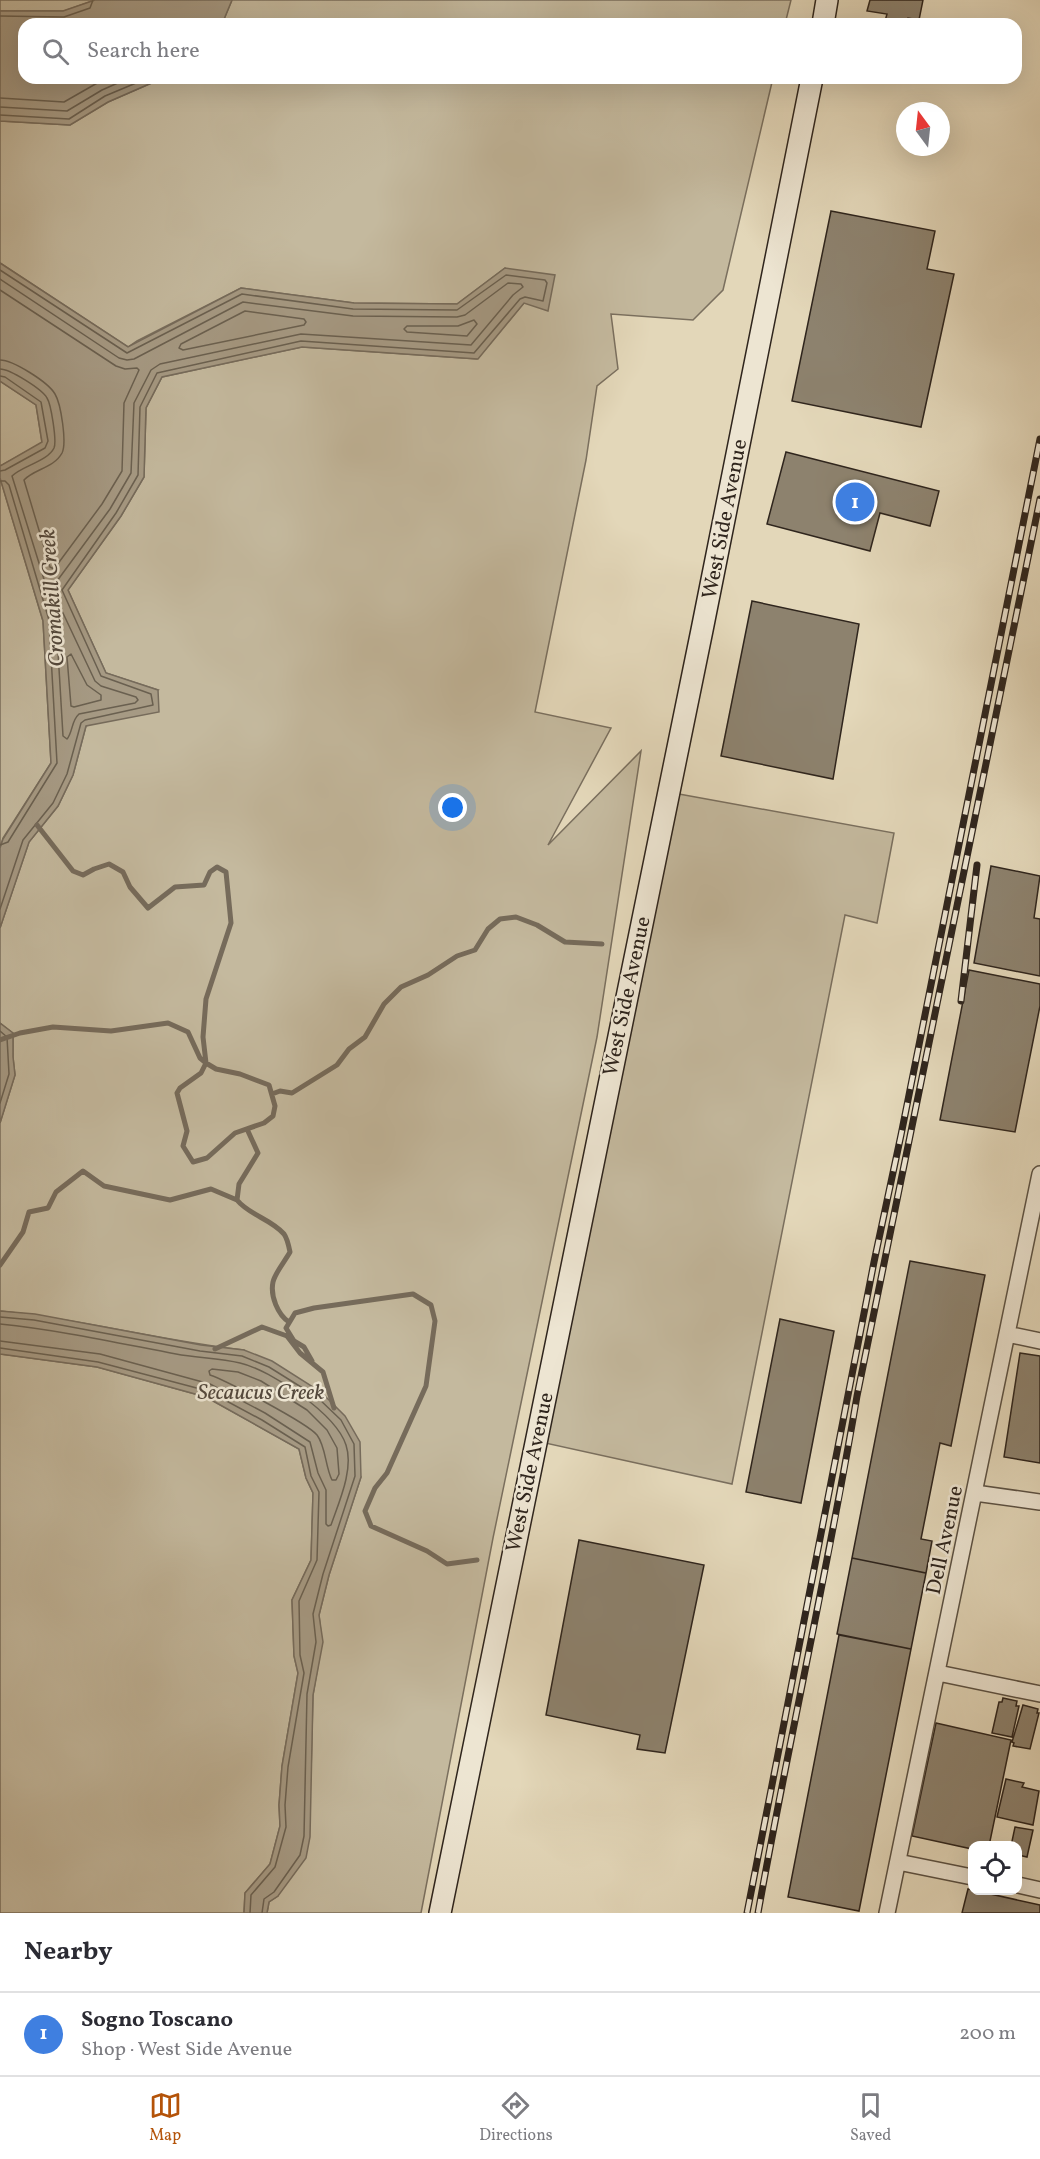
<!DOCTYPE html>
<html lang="en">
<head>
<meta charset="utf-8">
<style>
	body { margin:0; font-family:Vollkorn,serif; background:#f2f2f3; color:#2b2b33 }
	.controls { position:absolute; right:18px; bottom:18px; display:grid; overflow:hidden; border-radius:12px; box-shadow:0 6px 24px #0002 }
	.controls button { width:54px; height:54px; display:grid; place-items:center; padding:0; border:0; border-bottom:2px solid #e1e1e2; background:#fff; color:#2b2b33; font:30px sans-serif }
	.compass { position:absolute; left:896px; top:102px; width:54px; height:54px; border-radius:50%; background:#fff; box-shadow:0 6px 24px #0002; rotate:345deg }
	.you { position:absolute; left:453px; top:808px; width:21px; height:21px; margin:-15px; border:4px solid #fff; border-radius:50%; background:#1a73e8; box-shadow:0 0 0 9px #1a73e833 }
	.badge { display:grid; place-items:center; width:39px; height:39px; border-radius:50%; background:#b45309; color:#fff; font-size:20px; font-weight:700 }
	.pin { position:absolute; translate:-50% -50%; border:3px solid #fff; box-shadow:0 2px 6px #0006 }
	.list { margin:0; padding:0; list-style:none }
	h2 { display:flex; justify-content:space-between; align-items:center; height:78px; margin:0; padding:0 24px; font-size:26px }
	h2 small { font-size:20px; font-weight:400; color:#7c7c81 }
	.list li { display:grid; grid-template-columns:39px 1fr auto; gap:18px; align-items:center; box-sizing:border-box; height:84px; padding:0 24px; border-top:2px solid #e1e1e2 }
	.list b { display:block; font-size:22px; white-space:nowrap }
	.list p { margin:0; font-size:20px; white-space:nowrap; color:#7c7c81 }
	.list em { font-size:20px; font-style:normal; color:#7c7c81 }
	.icon { flex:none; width:33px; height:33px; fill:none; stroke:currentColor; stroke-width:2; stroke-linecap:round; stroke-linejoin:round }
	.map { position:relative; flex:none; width:1040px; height:1913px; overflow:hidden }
	.search { position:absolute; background:#fff; box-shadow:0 6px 24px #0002; left:18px; right:18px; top:18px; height:66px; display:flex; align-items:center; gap:15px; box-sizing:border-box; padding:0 21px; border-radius:18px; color:#7c7c81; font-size:22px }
	.sheet { height:162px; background:#fff }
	nav { display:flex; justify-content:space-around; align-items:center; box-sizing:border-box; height:84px; border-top:2px solid #e1e1e2; background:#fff; font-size:16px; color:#7c7c81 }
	nav a { display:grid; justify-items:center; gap:3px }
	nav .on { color:#b45309 }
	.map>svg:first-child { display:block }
	.green { fill:#c4b99e; stroke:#7a6f5e; stroke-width:1.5 }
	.water { fill:#a69a84; stroke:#766b5b; stroke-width:1.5 }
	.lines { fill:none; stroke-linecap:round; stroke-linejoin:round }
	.shore { stroke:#6a6050; stroke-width:1.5 }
	.stream { stroke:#766b5b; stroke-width:5 }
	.building { fill:#8d826e; stroke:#2f251d; stroke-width:1.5 }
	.street-casing { stroke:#5c5244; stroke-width:18 }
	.secondary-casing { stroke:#2f251d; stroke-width:24 }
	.street { stroke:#ede5d2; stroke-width:15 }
	.secondary { stroke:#ede5d2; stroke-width:21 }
	.rail-casing { stroke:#2f251d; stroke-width:7 }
	.rail { stroke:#ede5d2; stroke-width:4.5; stroke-dasharray:14; stroke-linecap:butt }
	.labels { text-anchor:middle; stroke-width:5; stroke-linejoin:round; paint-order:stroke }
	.street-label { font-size:21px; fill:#2f251d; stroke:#ede5d2 }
	.water-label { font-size:22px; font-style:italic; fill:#53483c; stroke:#ede5d2 }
</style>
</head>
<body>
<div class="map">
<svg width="1040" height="1913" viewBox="0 0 1040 1913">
	<rect width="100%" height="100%" fill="#e3d7b9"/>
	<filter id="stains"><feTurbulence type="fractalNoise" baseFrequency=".00333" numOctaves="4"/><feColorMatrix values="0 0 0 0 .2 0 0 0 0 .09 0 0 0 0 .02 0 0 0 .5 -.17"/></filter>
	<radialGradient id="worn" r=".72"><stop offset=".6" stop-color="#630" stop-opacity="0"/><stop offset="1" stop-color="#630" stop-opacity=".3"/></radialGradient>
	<path class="green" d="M0 0H95L64 11H0Z
		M232 0H791L785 24H222Z
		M163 78H773L723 290 693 320 611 314 618 369 597 386 586 460 535 712 611 728 548 845 641 751 597 1037 493 1538 421 1913H267L269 1902 278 1896 311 1773 313 1695 322 1642 319 1615 329 1575 361 1477 244 1350C162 1341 82 1319 0 1311V1123L15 1075 13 1057V1033L0 1023V928L29 842 58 806 73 775 86 726 158 690 106 673 68 590 121 516 144 477 146 408 162 377 302 347 477 359 524 303 505 268 457 304 354 303 241 288 137 341 128 347 0 263V121L70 125 108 102Z
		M0 381 36 405 42 443 0 466Z
		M0 478 43 621 51 763 3 838 0 848Z
		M668 792 894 833 877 923 845 915 732 1484 536 1441Z
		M0 1354 97 1367 206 1397 299 1449 306 1478 313 1493 311 1560 292 1600 294 1656 298 1673 282 1766 279 1805 280 1826 270 1864 245 1893 244 1913H0Z"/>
	<path class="water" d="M95 0H232L222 24H24V78H163L108 102 70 125 0 121V11H63Z
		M0 263 128 347 241 288 354 303 457 304 505 268 555 275 548 311 524 303 478 359 302 347 162 377 146 408 144 477 121 516 68 590 106 673 158 690 159 712 86 726 73 775 58 806 29 842 0 928V848L3 839 51 763 43 621 0 478V466L42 442 36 405 0 381Z
		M0 1023 13 1033V1057L15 1075 0 1123Z
		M0 1311 35 1314 201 1345 244 1350 272 1361 321 1392 345 1416 360 1442 361 1477 329 1575 319 1615 323 1642 313 1695 310 1837 306 1858 278 1896 269 1902 267 1913H244L245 1893 270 1864 280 1826 279 1805 282 1766 298 1673 294 1656 292 1600 311 1560 313 1493 306 1478 299 1449 206 1397 97 1367 0 1354Z"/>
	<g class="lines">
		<path class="shore" d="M0 16 64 17 90 8 93 0
			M0 98 64 102 106 78
			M0 107 67 111 102 90 129 78
			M0 115 69 119 105 96 148 78
			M0 270 127 353 242 294 353 309 457 310 506 275 545 280 547 283 543 301 525 297 520 299 474 353 301 341 157 373 140 407 138 475 116 513 62 590 101 676 151 694 153 705 85 720 81 723 67 774 53 803 23 840 0 909
			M0 279 119 358 127 360 134 359 243 302 353 316 457 317 465 315 508 283 521 284 523 287 513 295 471 345 301 334 160 364 151 370 134 403 131 473 110 509 57 581 54 594 95 681 101 686 136 697 138 700 135 703 79 714C71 721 73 732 67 739L63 736 56 618 12 476C22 466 48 461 54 448 57 441 51 404 47 398 42 389 10 369 0 369
			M0 290 116 366 125 369 137 368 139 370 124 403 122 471 102 504 54 569 50 567 24 480C34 469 54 468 62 453 67 443 61 404 55 394 48 382 13 360 0 360
			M245 311 304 319 306 322 304 325 183 350 179 348 181 344Z
			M474 320 477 324 467 336 407 332 404 329 407 326H458Z
			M0 376 5 377 41 402 48 441 45 448 5 470 0 471
			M0 481H5L9 485 49 620 57 763 8 842 0 845
			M71 654 87 685 101 695V700L74 707 71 706 67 657Z
			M0 1031 7 1037 9 1074 0 1103
			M0 1317 34 1320 200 1351 242 1356 269 1367 317 1397 341 1420 354 1444 355 1476 323 1574 313 1614 316 1642 307 1694 304 1836 300 1855 274 1892 264 1899 262 1913
			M0 1324C59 1330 118 1343 176 1354 197 1358 219 1358 240 1363 271 1370 336 1414 346 1445 354 1469 339 1502 331 1525L328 1526 326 1524V1490L318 1473 310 1442 265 1413 210 1384 100 1354 0 1341
			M0 1348 98 1362 208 1391 262 1420 305 1447 311 1476 319 1492 317 1560 299 1601 300 1655 304 1673 288 1767 285 1805 286 1827 275 1867 251 1895 250 1913
			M212 1369 238 1372 261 1381 307 1410 327 1430 337 1448 339 1474 336 1480H332C325 1466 326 1447 317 1435 307 1423 227 1381 210 1375L209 1371Z"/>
		<path class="stream" d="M0 1040 20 1033 53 1027 111 1031 168 1023 188 1032 200 1058 206 1063 216 1069 240 1074 269 1085 275 1106 273 1116 264 1123 235 1133 207 1158 193 1162 183 1146 187 1131 177 1093 180 1088 201 1073 206 1063 203 1037 206 999 231 923 226 872 217 867 210 872 204 885 175 887 148 908 130 887 123 872 109 864 94 869 83 875 73 871 37 825
			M272 1094 280 1091 292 1093 337 1065 349 1049 365 1037 384 1004 401 987 428 975 457 956 475 950 488 929 500 919 516 917 537 925 565 942 602 944
			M237 1200C249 1215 271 1219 284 1234 287 1238 289 1247 290 1252 285 1261 275 1273 273 1282 270 1296 278 1315 289 1322
			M0 1265 23 1232 29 1212 48 1208 56 1192 83 1171 104 1186 170 1200 211 1189 237 1200 239 1184 258 1153 247 1129
			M215 1349 262 1327 287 1336 300 1353 323 1372 334 1408
			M312 1361 304 1347 294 1341 286 1328 295 1313 314 1308 413 1294 431 1305 435 1321 426 1386 387 1473 375 1488 365 1511 371 1526 427 1551 447 1564 477 1560"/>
	</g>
	<path class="building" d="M870 0H923L919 20 908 18 907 24 885 21 887 14 867 11Z
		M831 211 935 231 927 269 954 274 921 427 792 401Z
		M786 452 939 491 930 526 880 513 870 551 767 524Z
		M752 601 859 624 833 779 721 756Z
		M991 866 1040 876 1034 918 1040 919V976L974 963Z
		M969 970 1040 984V1006L1015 1132 940 1120Z
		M910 1261 985 1275 951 1446 940 1443 921 1539 932 1541 926 1573 852 1558Z
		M780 1319 834 1331 801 1503 746 1492Z
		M1020 1353 1040 1356V1463L1004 1457Z
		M579 1540 704 1565 665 1753 637 1749 640 1735 546 1715Z
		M852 1558 926 1573 911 1649 837 1634Z
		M839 1635 911 1649 859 1911 788 1897Z
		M1003 1698 1017 1701 1016 1706H1019L1012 1737 992 1733 999 1702H1002Z
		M1023 1705 1038 1709 1037 1713H1039L1030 1749 1013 1746 1014 1743 1012 1742Z
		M936 1723 1011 1740 989 1846H972V1849L912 1836Z
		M1006 1779 1024 1783 1022 1787 1039 1791 1033 1825 997 1817Z
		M1015 1827 1033 1830 1027 1857 1018 1855V1846H1011Z
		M968 1889 1040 1905V1913H962Z"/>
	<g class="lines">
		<defs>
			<path id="street" d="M1007 1334 1040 1341
				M975 1493 1040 1502
				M938 1673 1040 1694
				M898 1862 972 1877
				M1018 1885 1040 1890
				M887 1913 1040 1174"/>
			<path id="secondary" d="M823 24 827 0
				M440 1913 702 630 812 78"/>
		</defs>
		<use href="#street" class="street-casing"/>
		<use href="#secondary" class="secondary-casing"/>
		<use href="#street" class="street"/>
		<use href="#secondary" class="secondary"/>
		<defs>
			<path id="rail" d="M961 1001 977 865
				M747 1913 874 1262 901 1135 1040 439
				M758 1913C789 1740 828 1569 857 1396L1040 499"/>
		</defs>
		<use href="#rail" class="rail-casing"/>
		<use href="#rail" class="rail"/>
	</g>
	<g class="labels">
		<g class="street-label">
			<text transform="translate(724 519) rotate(-79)" y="7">West Side Avenue</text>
			<text transform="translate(626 996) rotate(-78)" y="7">West Side Avenue</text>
			<text transform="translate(529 1472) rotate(-78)" y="7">West Side Avenue</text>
			<text transform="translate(944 1540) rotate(-78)" y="7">Dell Avenue</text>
		</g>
		<g class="water-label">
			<text transform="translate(51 598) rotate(-94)" y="8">Cromakill Creek</text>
			<text x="261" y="1399">Secaucus Creek</text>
		</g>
	</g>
	<rect width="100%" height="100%" filter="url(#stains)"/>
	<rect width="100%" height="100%" fill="url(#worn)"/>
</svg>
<div class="controls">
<button><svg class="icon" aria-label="locate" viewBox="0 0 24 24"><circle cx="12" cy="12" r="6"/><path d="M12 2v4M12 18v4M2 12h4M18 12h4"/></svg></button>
</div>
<svg class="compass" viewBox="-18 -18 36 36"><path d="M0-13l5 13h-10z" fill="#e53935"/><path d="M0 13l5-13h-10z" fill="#7c7c81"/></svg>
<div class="you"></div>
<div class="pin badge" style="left:855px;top:502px;background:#3f7fe0">1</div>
<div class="search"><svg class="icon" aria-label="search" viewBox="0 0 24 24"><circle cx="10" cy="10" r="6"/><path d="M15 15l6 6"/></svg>Search here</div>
</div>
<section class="sheet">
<h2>Nearby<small></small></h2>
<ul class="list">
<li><span class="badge" style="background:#3f7fe0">1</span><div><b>Sogno Toscano</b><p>Shop · West Side Avenue</p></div><em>200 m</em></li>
</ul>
</section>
<nav>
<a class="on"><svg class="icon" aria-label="map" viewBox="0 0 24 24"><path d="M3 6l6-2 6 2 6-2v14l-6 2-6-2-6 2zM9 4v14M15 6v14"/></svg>Map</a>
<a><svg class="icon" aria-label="directions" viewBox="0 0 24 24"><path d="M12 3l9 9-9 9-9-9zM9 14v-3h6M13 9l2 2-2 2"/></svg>Directions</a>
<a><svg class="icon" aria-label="saved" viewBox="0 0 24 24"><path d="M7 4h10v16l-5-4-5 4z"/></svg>Saved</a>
</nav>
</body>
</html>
